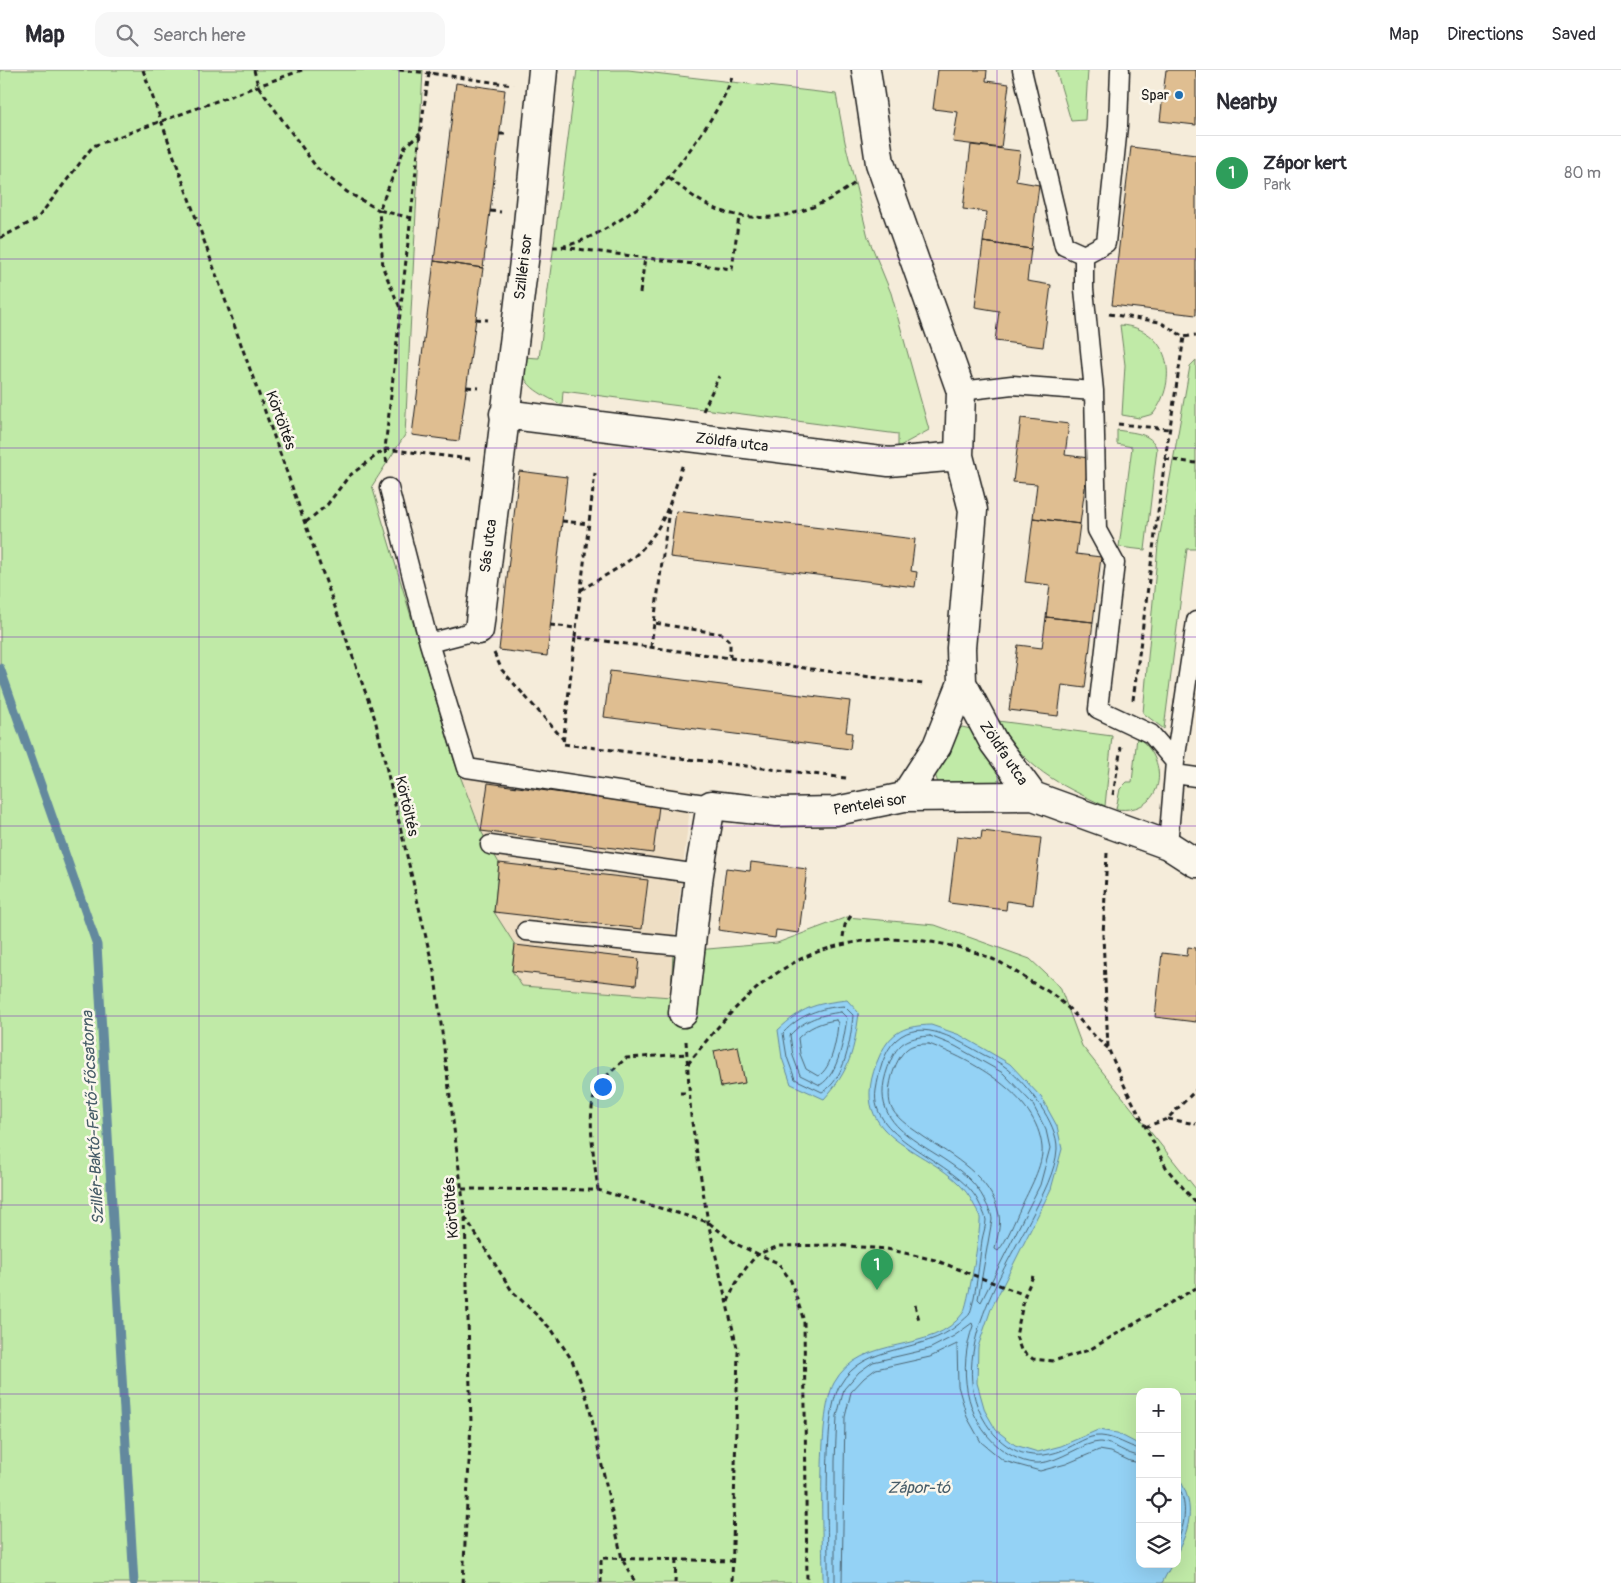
<!DOCTYPE html>
<html lang="en">
<head>
<meta charset="utf-8">
<style>
	body { margin:0; font-family:Pangolin,sans-serif; background:#f7f7f7; color:#2b2b33 }
	.controls { position:absolute; right:15px; bottom:15px; display:grid; overflow:hidden; border-radius:10px; box-shadow:0 5px 20px #0002 }
	.controls button { width:45px; height:45px; display:grid; place-items:center; padding:0; border:0; border-bottom:1px solid #e1e1e2; background:#fff; color:#2b2b33; font:25px sans-serif }
	.you { position:absolute; left:602px; top:1016px; width:18px; height:18px; margin:-12px; border:4px solid #fff; border-radius:50%; background:#1a73e8; box-shadow:0 0 0 8px #1a73e833 }
	.badge { display:grid; place-items:center; width:32px; height:32px; border-radius:50%; background:#1f6fb2; color:#fff; font-size:16px; font-weight:700 }
	.pin { position:absolute; translate:-50% -41px; filter:drop-shadow(0 1px 2px #0008) }
	.pin::after { content:''; position:absolute; top:26px; width:18px; height:15px; background:inherit; clip-path:polygon(0 0,100% 0,50% 100%) }
	.list { margin:0; padding:0; list-style:none }
	h2 { display:flex; justify-content:space-between; align-items:center; height:65px; margin:0; padding:0 20px; font-size:21px }
	h2 small { font-size:16px; font-weight:400; color:#7c7c81 }
	.list li { display:grid; grid-template-columns:32px 1fr auto; gap:15px; align-items:center; box-sizing:border-box; height:75px; padding:0 20px; border-top:1px solid #e1e1e2 }
	.list b { display:block; font-size:19px; white-space:nowrap }
	.list p { margin:0; font-size:16px; white-space:nowrap; color:#7c7c81 }
	.list em { font-size:16px; font-style:normal; color:#7c7c81 }
	.icon { flex:none; width:28px; height:28px; fill:none; stroke:currentColor; stroke-width:2; stroke-linecap:round; stroke-linejoin:round }
	.map { position:relative; flex:none; width:1196px; height:1513px; overflow:hidden }
	header { display:flex; align-items:center; gap:30px; box-sizing:border-box; height:70px; padding:0 25px; background:#fff; border-bottom:1px solid #e1e1e2 }
	header strong { font-size:24px }
	nav { display:flex; gap:28px; margin-inline-start:auto; font-size:18px }
	.search { width:350px; height:45px; background:#f7f7f7; display:flex; align-items:center; gap:12px; box-sizing:border-box; padding:0 18px; border-radius:15px; color:#7c7c81; font-size:19px }
	main { display:flex }
	aside { flex:1; background:#fff }
	.map>svg:first-child { display:block }
	.built { fill:#eedec4 }
	.green { fill:#c0eaa7; stroke:#6e8362; fill-rule:evenodd }
	.water { fill:#94d2f5; stroke:#64899e }
	.lines { fill:none; stroke-linecap:round; stroke-linejoin:round }
	.shore { stroke:#4c6573; stroke-width:1 }
	.stream { stroke:#64899e; stroke-width:9 }
	.building { fill:#dfbe91; stroke:#1c1c1c }
	.service-casing { stroke:#1c1c1c; stroke-width:21 }
	.minor-casing { stroke:#1c1c1c; stroke-width:31 }
	.path { stroke:#1c1c1c; stroke-width:3; stroke-dasharray:5 4; stroke-linecap:butt }
	.service { stroke:#fbf7ec; stroke-width:18 }
	.minor { stroke:#fbf7ec; stroke-width:28 }
	.grid { fill:none; stroke:#7b2cbf; stroke-width:1; stroke-opacity:0.55 }
	.poi-dot { fill:#1f6fb2; stroke:#fbf7ec; stroke-width:2 }
	.labels { text-anchor:middle; stroke-width:5; stroke-linejoin:round; paint-order:stroke }
	.poi-label { font-size:15px; fill:#1c1c1c; stroke:#fbf7ec; text-anchor:end }
	.street-label { font-size:15px; fill:#1c1c1c; stroke:#fbf7ec }
	.water-label { font-size:16px; font-style:italic; fill:#465c68; stroke:#fbf7ec }
</style>
</head>
<body>
<header>
<strong>Map</strong>
<div class="search"><svg class="icon" aria-label="search" viewBox="0 0 24 24"><circle cx="10" cy="10" r="6"/><path d="M15 15l6 6"/></svg>Search here</div>
<nav><a>Map</a><a>Directions</a><a>Saved</a></nav>
</header>
<main>
<div class="map">
<svg width="1196" height="1513" viewBox="0 0 1196 1513">
	<rect width="100%" height="100%" fill="#f5ecda"/>
	<filter id="ink" filterUnits="userSpaceOnUse"><feTurbulence type="fractalNoise" baseFrequency=".02" numOctaves="2"/><feDisplacementMap in="SourceGraphic" scale="10" xChannelSelector="R" yChannelSelector="G"/><feConvolveMatrix kernelMatrix="1 2 1 2 8 2 1 2 1" color-interpolation-filters="sRGB"/></filter>
	<g filter="url(#ink)">
		<path class="built" d="M454 690 692 720 673 882 671 927 521 916 512 901 514 875 494 842 499 793 481 761Z"/>
		<path class="green" d="M0 0H423L405 365 372 416 454 690 481 761 499 793 494 842 515 875 512 901 522 916 671 927 673 882 777 873 847 847 935 855 1030 889 1060 917 1082 976 1196 1119V1513H0ZM1140 1322H1177V1494H1140Z
			M577 0H628L836 24 845 72 868 167 891 223 929 360 898 377V364L563 321 562 335C540 323 518 316 522 287L539 288Z
			M1056 0H1088L1085 50 1071 51Z
			M1120 255C1169 258 1180 309 1153 344L1139 348 1122 345 1125 295Z
			M1196 290V479H1187L1164 659 1143 643 1158 475 1190 296Z
			M1117 360C1133 363 1151 362 1157 379L1145 480 1119 477 1132 377 1117 374Z
			M998 651 1112 666 1105 736C1058 714 1024 698 998 651Z
			M962 657 971 659 1001 703 999 714 938 713 935 704 946 688 957 662Z
			M1137 667C1172 691 1164 745 1116 739L1120 719 1127 712H1132Z"/>
		<path class="water" d="M847 930 859 943C854 981 850 1000 824 1029L791 1014 782 988 778 960C803 937 813 934 847 930Z
			M931 955 960 965 1010 994 1041 1027 1057 1056 1062 1079 1051 1119 991 1239 978 1277 977 1313 985 1341 996 1360 1015 1375 1038 1382 1061 1376 1098 1360 1117 1363 1140 1375V1494H1172L1162 1513H823C823 1470 816 1347 834 1313 862 1262 933 1286 963 1243 968 1237 980 1162 980 1151 981 1145 976 1139 973 1133 944 1075 837 1079 880 985 892 960 906 956 931 955Z
			M1177 1405C1195 1433 1192 1454 1177 1483Z"/>
		<g class="lines">
			<path class="shore" d="M844 936 853 945C851 968 845 1011 822 1022L795 1009 787 987 783 963C801 944 819 938 844 936Z
				M841 942 847 948C844 967 839 1004 820 1015L800 1005 793 986 790 965C805 949 820 945 841 942Z
				M836 950 838 953C837 967 832 999 818 1006L806 999 800 984 798 968C809 957 821 952 836 950Z
				M930 966 955 976 1003 1003 1032 1033 1046 1060 1050 1078 1040 1115 981 1232 978 1229 992 1150C992 1143 987 1136 984 1129 955 1072 854 1073 891 990 899 971 911 967 930 966Z
				M929 974C972 990 1037 1025 1042 1077 1044 1094 1028 1122 1021 1137 1014 1152 1008 1169 998 1181L995 1179C997 1168 1001 1155 999 1145 992 1107 952 1086 924 1067 913 1059 899 1051 892 1039 884 1024 894 989 907 979 913 974 921 974 929 974Z
				M1177 1414C1188 1432 1186 1453 1177 1472
				M828 1513C829 1470 821 1347 840 1315 865 1271 923 1285 959 1254 960 1253 968 1246 969 1245 975 1234 980 1186 982 1170 983 1164 986 1156 986 1150 985 1144 981 1137 978 1131 957 1090 868 1071 876 1020 879 1003 883 982 896 970 922 946 960 972 984 985 992 989 1001 993 1008 999 1027 1015 1058 1053 1057 1079 1056 1100 1042 1126 1033 1144 1004 1201 947 1284 983 1348 1000 1379 1029 1394 1063 1380 1076 1375 1087 1365 1101 1366 1116 1367 1127 1376 1140 1379
				M835 1513V1391L837 1346 844 1319 859 1302 873 1292 929 1279 954 1266 972 1253 973 1256C958 1297 964 1349 1000 1378 1010 1386 1026 1394 1039 1393 1060 1392 1083 1372 1100 1372 1115 1373 1126 1385 1140 1386
				M842 1513 845 1347 851 1322 864 1308 876 1299 930 1287 957 1274 958 1316 967 1347 981 1372 1004 1391 1040 1401 1066 1394 1099 1380 1111 1382 1130 1391 1140 1393"/>
			<path class="stream" d="M0 598 97 875 134 1513"/>
		</g>
		<path class="building" d="M938 0H987L986 11 1009 14 1001 78 953 72 958 42 933 39Z
			M1166 0H1196V55L1160 51Z
			M456 13 505 20 483 198 434 191Z
			M971 75 1020 81 1016 111 1039 115 1031 179 983 172 987 142 963 139Z
			M1131 77 1196 85V245L1112 235Z
			M983 172 1031 179 1027 211 1051 215 1043 277 995 271 999 241 975 237Z
			M434 191 483 198 459 371 412 365Z
			M1021 348 1069 354 1065 385 1089 388 1080 454 1033 448 1037 414 1013 412Z
			M519 401 567 407 547 586 499 580Z
			M676 441 915 469 911 501 917 502 915 517 670 487Z
			M1033 448 1080 454 1076 484 1101 487 1093 552 1046 547 1050 515 1025 512Z
			M1046 547 1093 552 1085 618 1062 615 1058 646 1009 640 1018 575 1042 578Z
			M610 601 850 631 846 662 852 663 850 679 604 647Z
			M488 713 659 736 653 783 481 761Z
			M982 761 1041 768 1033 835 1007 831 1006 840 949 833 957 766 981 769Z
			M751 792 807 799 799 863 776 860 775 868 718 860 726 798 750 801Z
			M499 793 648 810 642 859 494 842Z
			M515 875 639 889 636 915 512 901Z
			M1188 877 1196 878V952L1155 947 1162 883 1187 886Z
			M738 976 745 1013 721 1017 714 981Z"/>
		<g class="lines">
			<defs>
				<path id="service" d="M1022 0 1064 176 1084 185 1106 173 1118 56 1120 0
					M1084 185V219L1094 321 1097 460 1115 493 1098 639 1151 664 1175 692
					M961 321 1012 315 1094 321
					M389 418 429 573 467 698 711 735
					M429 573 479 560
					M1175 704 1196 707
					M490 775 699 804
					M1168 775 1175 692 1196 551
					M526 861 690 877"/>
				<path id="minor" d="M866 0 880 93 961 321 959 386 973 440 961 578 962 613 937 676 904 727
					M504 344 889 392 959 386
					M479 560 526 175 543 0
					M962 613 994 673 1033 726
					M683 943 699 804 711 735 776 742 836 741 904 727 1033 726 1168 775 1196 793"/>
			</defs>
			<use href="#service" class="service-casing"/>
			<use href="#minor" class="minor-casing"/>
			<path class="path" d="M143 0 375 649 435 906 465 1147 471 1352 463 1513
				M254 0 258 16 317 98 347 122 379 140 383 198 400 238
				M399 0 429 3 432 0
				M500 64H509
				M669 108C683 119 699 132 716 139 764 158 816 143 856 112
				M490 141 501 142
				M411 148 379 140 405 77 420 64
				M0 168 37 149 93 76 302 0
				M553 177C578 179 625 148 645 132 666 116 729 31 732 5
				M562 177 732 199 739 146
				M640 223 645 188
				M1109 244 1160 252 1184 267 1196 265
				M476 249 488 250
				M467 317 479 318
				M703 341 719 306
				M1118 354 1169 359
				M385 379 387 395
				M470 389 385 379 420 64 429 3 513 15
				M1165 389 1196 393
				M669 439 654 553 722 564 730 572V587
				M562 451 589 454
				M306 452 327 435 349 406 385 379
				M581 520C598 509 625 496 639 482 664 458 673 426 683 393
				M550 555 576 558
				M575 567 595 403
				M651 577 654 553
				M494 583 502 600 563 669
				M1133 630 1165 389 1184 267
				M846 708 563 674 575 567 923 614
				M1113 725 1121 677
				M1107 783 1103 866 1108 978 1125 1017 1167 1099 1196 1133
				M843 867 845 855 852 844
				M686 971 691 1046 708 1152 738 1282 732 1513
				M688 994C718 955 753 914 797 891 856 860 940 864 999 892 1009 897 1019 904 1028 910 1038 916 1049 921 1057 928 1076 943 1089 963 1108 978
				M680 1023H689
				M1168 1049 1196 1054
				M1145 1057 1167 1049 1196 1020
				M462 1119 598 1120 708 1152 736 1174 758 1184 779 1176 834 1175 887 1179 935 1190 1025 1225
				M598 1120C595 1093 584 1038 599 1015 606 1005 618 996 626 988L687 984
				M465 1147 512 1221 552 1260 572 1290 588 1331 622 1489 635 1512
				M1033 1206 1025 1225 1016 1266 1021 1280 1033 1289 1053 1291 1089 1280 1196 1218
				M728 1232C735 1212 744 1199 758 1184L778 1193 791 1211 804 1251 807 1513
				M915 1235 919 1250
				M601 1513V1488L731 1491
				M675 1513 676 1490"/>
			<use href="#service" class="service"/>
			<use href="#minor" class="minor"/>
		</g>
	</g>
	<path class="grid" d="M199 0V1513M399 0V1513M598 0V1513M797 0V1513M997 0V1513M0 189H1196M0 378H1196M0 567H1196M0 756H1196M0 946H1196M0 1135H1196M0 1324H1140M1177 1324H1196"/>
	<circle class="poi-dot" cx="1179" cy="25" r="5"/>
	<g class="labels">
		<g class="poi-label">
			<text x="1169" y="30">Spar</text>
		</g>
		<g class="street-label">
			<text transform="translate(523 197) rotate(-83)" y="5">Szilléri sor</text>
			<text transform="translate(281 350) rotate(70)" y="5">Körtöltés</text>
			<text transform="translate(732 372) rotate(7)" y="5">Zöldfa utca</text>
			<text transform="translate(488 476) rotate(-83)" y="5">Sás utca</text>
			<text transform="translate(1004 683) rotate(56)" y="5">Zöldfa utca</text>
			<text transform="translate(870 734) rotate(-9)" y="5">Pentelei sor</text>
			<text transform="translate(407 736) rotate(77)" y="5">Körtöltés</text>
			<text transform="translate(451 1138) rotate(-94)" y="5">Körtöltés</text>
		</g>
		<g class="water-label">
			<text transform="translate(92 1048) rotate(-93)" y="6">Szillér-Baktó-Fertő-főcsatorna</text>
			<text x="919" y="1423">Zápor-tó</text>
		</g>
	</g>
</svg>
<div class="controls">
<button>+</button>
<button>−</button>
<button><svg class="icon" aria-label="locate" viewBox="0 0 24 24"><circle cx="12" cy="12" r="6"/><path d="M12 2v4M12 18v4M2 12h4M18 12h4"/></svg></button>
<button><svg class="icon" aria-label="layers" viewBox="0 0 24 24"><path d="M12 4l9 5-9 5-9-5zM3 14l9 5 9-5"/></svg></button>
</div>
<div class="you"></div>
<div class="pin badge" style="left:877px;top:1220px;background:#2e9e5b">1</div>
</div>
<aside>
<h2>Nearby<small></small></h2>
<ul class="list">
<li><span class="badge" style="background:#2e9e5b">1</span><div><b>Zápor kert</b><p>Park</p></div><em>80 m</em></li>
</ul>
</aside>
</main>
</body>
</html>
